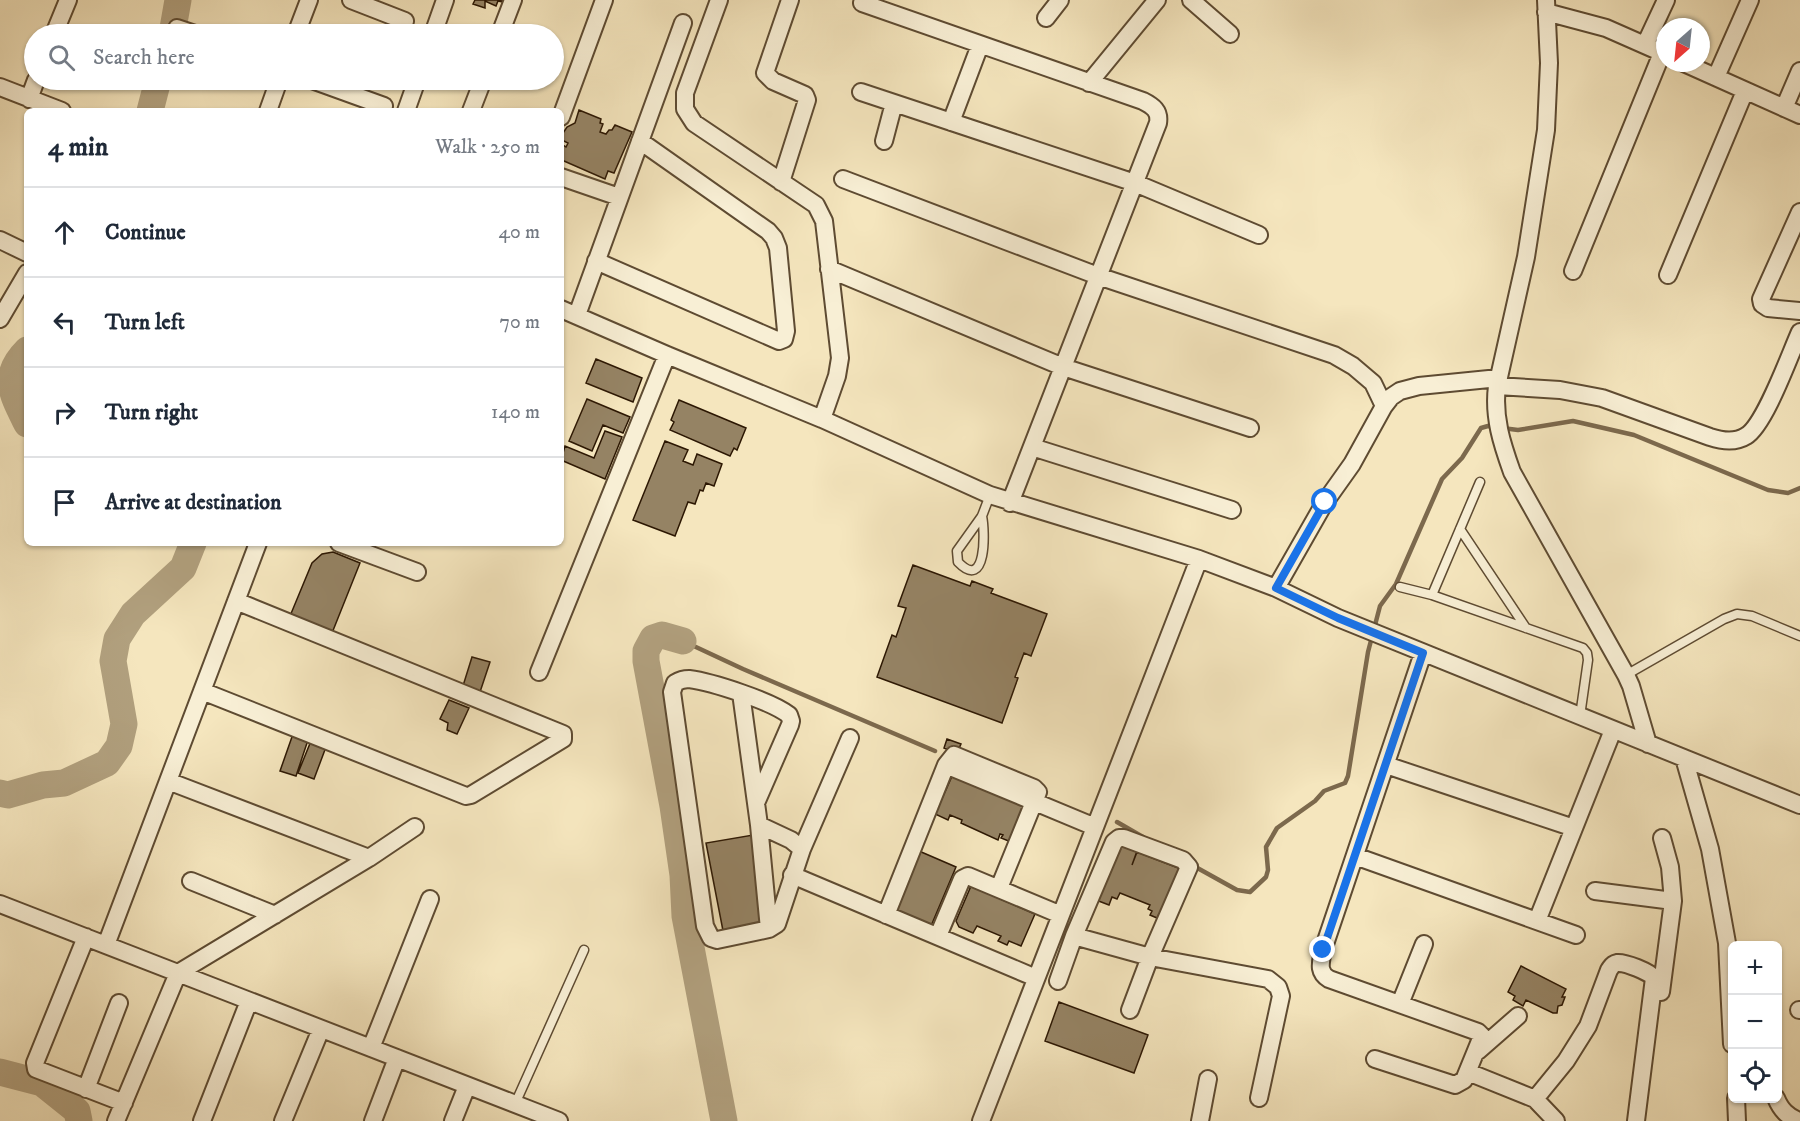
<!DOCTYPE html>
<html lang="en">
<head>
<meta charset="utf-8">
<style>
	body { margin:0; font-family:"IM FELL DW Pica",serif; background:#f6f6f7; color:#1f2937 }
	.controls { position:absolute; right:18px; bottom:18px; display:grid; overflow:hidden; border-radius:9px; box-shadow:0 2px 4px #0004 }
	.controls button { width:54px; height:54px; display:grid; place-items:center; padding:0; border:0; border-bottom:2px solid #e0e1e3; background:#fff; color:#1f2937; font:30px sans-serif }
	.compass { position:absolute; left:1656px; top:18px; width:54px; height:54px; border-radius:50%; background:#fff; box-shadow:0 2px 4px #0004; rotate:207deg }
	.stop { position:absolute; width:18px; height:18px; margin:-14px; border:4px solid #1a73e8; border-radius:50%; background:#fff }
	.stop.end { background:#1a73e8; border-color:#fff; box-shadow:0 2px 6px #0008 }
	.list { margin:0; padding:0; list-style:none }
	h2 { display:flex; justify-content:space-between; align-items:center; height:78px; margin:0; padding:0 24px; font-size:26px }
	h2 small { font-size:20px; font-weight:400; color:#747a83 }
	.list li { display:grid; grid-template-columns:39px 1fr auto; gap:18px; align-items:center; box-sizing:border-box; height:90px; padding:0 24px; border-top:2px solid #e0e1e3 }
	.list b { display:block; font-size:22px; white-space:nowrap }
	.list em { font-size:20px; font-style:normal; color:#747a83 }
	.icon { flex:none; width:33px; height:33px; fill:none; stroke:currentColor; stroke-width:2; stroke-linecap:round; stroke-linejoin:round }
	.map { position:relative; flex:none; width:1800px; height:1121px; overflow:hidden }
	.search { position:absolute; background:#fff; box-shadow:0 2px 4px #0004; left:24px; top:24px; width:540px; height:66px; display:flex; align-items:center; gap:15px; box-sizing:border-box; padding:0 21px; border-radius:33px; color:#747a83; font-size:22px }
	.panel { position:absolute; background:#fff; box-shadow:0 2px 4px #0004; left:24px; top:108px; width:540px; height:438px; border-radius:9px }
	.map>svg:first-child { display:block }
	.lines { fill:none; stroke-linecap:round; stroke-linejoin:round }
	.stream { stroke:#7c694d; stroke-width:4.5 }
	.river { stroke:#b1a07e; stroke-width:27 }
	.building { fill:#958364; stroke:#2c1703; stroke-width:1.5 }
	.lane-casing { stroke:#5e4b32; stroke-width:11 }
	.street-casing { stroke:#5e4b32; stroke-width:20 }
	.lane { stroke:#f8efd5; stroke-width:8 }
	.street { stroke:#f8efd5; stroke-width:16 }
	.route { stroke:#1a73e8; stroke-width:8 }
</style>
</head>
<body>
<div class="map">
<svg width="1800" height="1121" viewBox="0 0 1800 1121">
	<rect width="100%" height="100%" fill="#f5e6be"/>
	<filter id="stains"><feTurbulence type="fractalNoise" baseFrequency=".00333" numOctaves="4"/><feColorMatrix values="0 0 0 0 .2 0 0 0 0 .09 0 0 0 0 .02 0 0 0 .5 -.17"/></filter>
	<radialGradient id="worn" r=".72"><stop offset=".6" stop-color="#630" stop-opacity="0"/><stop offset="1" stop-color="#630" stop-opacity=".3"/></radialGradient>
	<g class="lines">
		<path class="stream" d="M1502 428 1518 430 1573 421 1634 435 1768 490 1788 493 1800 488
			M683 641 743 669 935 751
			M1117 822 1143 837
			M1192 865 1237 890 1250 892 1266 877 1268 870 1266 847 1277 828 1315 801 1324 791 1345 783 1348 776 1368 652 1380 606 1396 584 1442 479 1462 458 1481 428 1488 426 1494 427"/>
		<path class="river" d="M172 34 178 0
			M150 111 158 80
			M27 350C1 376 12 394 27 424
			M683 641 662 635 653 638 646 651V661L673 806 683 875 685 916 724 1121
			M0 793 8 795 43 785 64 783 107 763 119 746 124 724 113 661 117 639 133 614 183 568 193 543
			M0 1072 42 1083 77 1111 79 1121"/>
	</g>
	<path class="building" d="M475 0H503L502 2 498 1 496 6 485 1V8L473 4Z
		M579 110 601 119 600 123 603 124 600 132 606 134 609 130H612L615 125 632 132 614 173 608 171 605 179 564 161 561 165V144L566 147 568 143 562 140 563 133 567 127 575 123Z
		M596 359 642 378 633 402 586 383Z
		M587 399 630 417 623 433 603 425 592 451 569 441Z
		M679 400 746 428 737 450 734 448 730 456 670 430 674 422 671 420Z
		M605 431 622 437 605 479 561 460 565 446 594 458Z
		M665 441 688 450 683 461 693 465 697 454 722 464 714 486 706 483 703 491 700 490 695 504 688 502 675 536 633 520Z
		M333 552 360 563 332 633 290 616 312 563 322 554Z
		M913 565 970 586 972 581 993 589 991 593 1047 614 1031 656 1024 653 1015 677 1018 678 1002 723 877 677 892 635 896 637 906 608 898 606Z
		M472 657 490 662 479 695 462 689Z
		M449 700 469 708 457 734 447 730 448 723 440 719Z
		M293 734 308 740 296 776 280 771Z
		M947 739 961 744 957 753 944 748Z
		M311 741 326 747 314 779 298 773Z
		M953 774 1027 806 1011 842 1001 838 1003 835 1000 834 998 840 961 823 962 820 950 815 948 820 935 814Z
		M753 835 772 932 725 941 706 843Z
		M1118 844 1137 851 1132 865 1137 852 1181 869 1162 915 1159 914 1157 918 1150 915 1152 911 1148 909 1150 905 1120 893 1117 899 1112 897 1109 905 1096 900Z
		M919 851 956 867 931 926 892 913Z
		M971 886 1035 914 1021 946 1009 941 1007 945 998 941 1001 936 977 926 973 933 959 927 956 921Z
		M1521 966 1566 989 1562 997H1565L1562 1005 1558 1006 1557 1013H1553L1526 1000 1523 1006 1513 1000 1515 996 1508 992Z
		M1059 1002 1148 1035 1134 1073 1045 1041Z"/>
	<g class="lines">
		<defs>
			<path id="lane" d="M982 516C985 531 987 592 958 562L957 551 982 516 990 495
				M1460 529 1526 628
				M1400 587 1432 595 1583 648 1587 653 1588 660 1580 716
				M1432 595 1480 482
				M1626 675 1724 619 1737 614 1752 616 1800 636
				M515 1104 584 950"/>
			<path id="street" d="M351 0 405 21
				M719 0 685 93V109L694 123 816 205 824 221 840 358 837 376 822 419
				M1191 0 1230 34
				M1546 0 1549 63 1546 130 1526 257 1497 386C1493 417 1502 444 1512 472L1626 675 1631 686 1648 744
				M862 3 1143 101C1153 106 1160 111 1158 123L1010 503
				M1546 12 1606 28 1665 54
				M1046 18 1060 0
				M177 28 195 34
				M54 34 68 0
				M296 34 309 0
				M433 34 445 0
				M500 34 513 0
				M1645 45 1666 0
				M1684 63 1800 115
				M1716 77 1750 0
				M312 80 384 106
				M1089 83 1157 0
				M0 87 62 111
				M861 92 1135 183 1259 235
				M29 99 36 80
				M1784 108 1800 71
				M268 111 279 80
				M406 111 417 80
				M471 111 483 80
				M561 117 604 0
				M951 122 980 45
				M884 141 894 103
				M561 177 619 197
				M843 179 1098 276 1334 355 1353 366 1373 383 1384 406
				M781 182 807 100 805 95 773 81 765 73 790 0
				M1800 212 1761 299 1762 304 1768 308 1800 311
				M0 240 27 253
				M596 261 779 341 784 339 786 331 778 248 774 238 768 231 640 141
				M829 269 1063 367 1250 428
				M1573 271 1662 53
				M1668 275 1745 91
				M561 309 667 355 822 419 990 495 1199 559 1276 588 1338 618 1800 805
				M577 315 683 23
				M0 319 27 273
				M1497 386 1560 390 1602 398 1710 437C1722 441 1735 443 1746 436 1765 425 1790 354 1800 332
				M1032 447 1232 510
				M339 543 417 572
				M1276 588 1325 502 1352 464 1384 406 1391 397 1400 391 1419 386 1499 378
				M539 672 667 355
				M202 691 466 796 471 795 563 739V734L236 601
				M741 693 759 825 769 929
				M1684 758 1710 849 1727 943 1732 1044
				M946 765 1095 827
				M1386 765 1574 828
				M756 803 790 725 791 721 789 715C771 701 712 682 689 679 683 679 680 680 675 683L672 692 705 926 711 938 717 940 769 929 777 924 802 849 791 840 759 825
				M802 849 850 738
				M1355 856 1576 935
				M369 858 415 827
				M792 875 1036 978
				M191 881 275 915
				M1595 891 1673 901
				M0 904 559 1121
				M886 915 946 765 954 755 1034 788 1038 792 999 888
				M1537 921 1613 730
				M938 936 962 879 968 876 1061 915
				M1074 936 1150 957 1268 979 1278 987 1281 996 1259 1098
				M86 937 35 1063 36 1069 124 1103
				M106 945 258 543
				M1058 981 1074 936 1114 842 1119 838H1124L1183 860 1189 867 1150 957 1130 1010
				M1661 992 1673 901 1670 867 1662 838
				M1400 1004 1424 944
				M1799 1010H1800
				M371 1048 430 899
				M1478 1051 1518 1016
				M1375 1059 1455 1085 1464 1080 1482 1036 1478 1032 1329 979C1317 972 1321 962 1323 950L1423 653
				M1468 1072 1535 1099 1556 1121
				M86 1089 119 1003
				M1736 1098 1737 1121
				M1776 1098C1781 1110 1787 1116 1799 1121
				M1535 1099 1566 1061 1588 1026 1609 970C1612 966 1612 964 1617 963 1625 962 1650 972 1654 978L1636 1121
				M116 1121 178 973 369 858 168 781
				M202 1121 249 1001
				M283 1121 321 1029
				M373 1121 397 1058
				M453 1121 467 1086
				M981 1121 1199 559
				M1200 1121 1208 1079"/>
		</defs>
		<use href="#lane" class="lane-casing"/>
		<use href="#street" class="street-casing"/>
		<use href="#lane" class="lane"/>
		<use href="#street" class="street"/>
	</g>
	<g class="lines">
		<path class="route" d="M1323 950 1423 653 1338 618 1276 588 1325 502"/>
	</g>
	<rect width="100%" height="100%" filter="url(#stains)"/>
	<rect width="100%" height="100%" fill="url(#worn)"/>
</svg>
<div class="controls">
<button>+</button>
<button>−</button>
<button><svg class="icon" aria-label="locate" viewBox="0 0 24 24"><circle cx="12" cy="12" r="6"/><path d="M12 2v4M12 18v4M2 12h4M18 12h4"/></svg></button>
</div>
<svg class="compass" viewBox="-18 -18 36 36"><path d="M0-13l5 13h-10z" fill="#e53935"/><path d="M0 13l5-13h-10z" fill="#747a83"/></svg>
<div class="stop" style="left:1325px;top:502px"></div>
<div class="stop end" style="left:1323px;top:950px"></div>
<div class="search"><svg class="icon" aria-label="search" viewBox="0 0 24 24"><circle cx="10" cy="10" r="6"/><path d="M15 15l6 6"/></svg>Search here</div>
<section class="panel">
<h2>4 min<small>Walk · 250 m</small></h2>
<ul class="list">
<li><svg class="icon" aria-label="ahead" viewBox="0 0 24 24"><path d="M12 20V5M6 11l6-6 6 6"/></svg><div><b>Continue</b></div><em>40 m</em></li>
<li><svg class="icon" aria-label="left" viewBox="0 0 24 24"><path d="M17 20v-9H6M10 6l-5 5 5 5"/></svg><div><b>Turn left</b></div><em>70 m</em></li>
<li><svg class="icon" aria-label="right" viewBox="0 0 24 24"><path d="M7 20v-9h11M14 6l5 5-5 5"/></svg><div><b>Turn right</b></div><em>140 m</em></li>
<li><svg class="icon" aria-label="arrive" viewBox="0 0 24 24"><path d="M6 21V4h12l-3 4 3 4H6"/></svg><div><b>Arrive at destination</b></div></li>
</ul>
</section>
</div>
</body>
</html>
